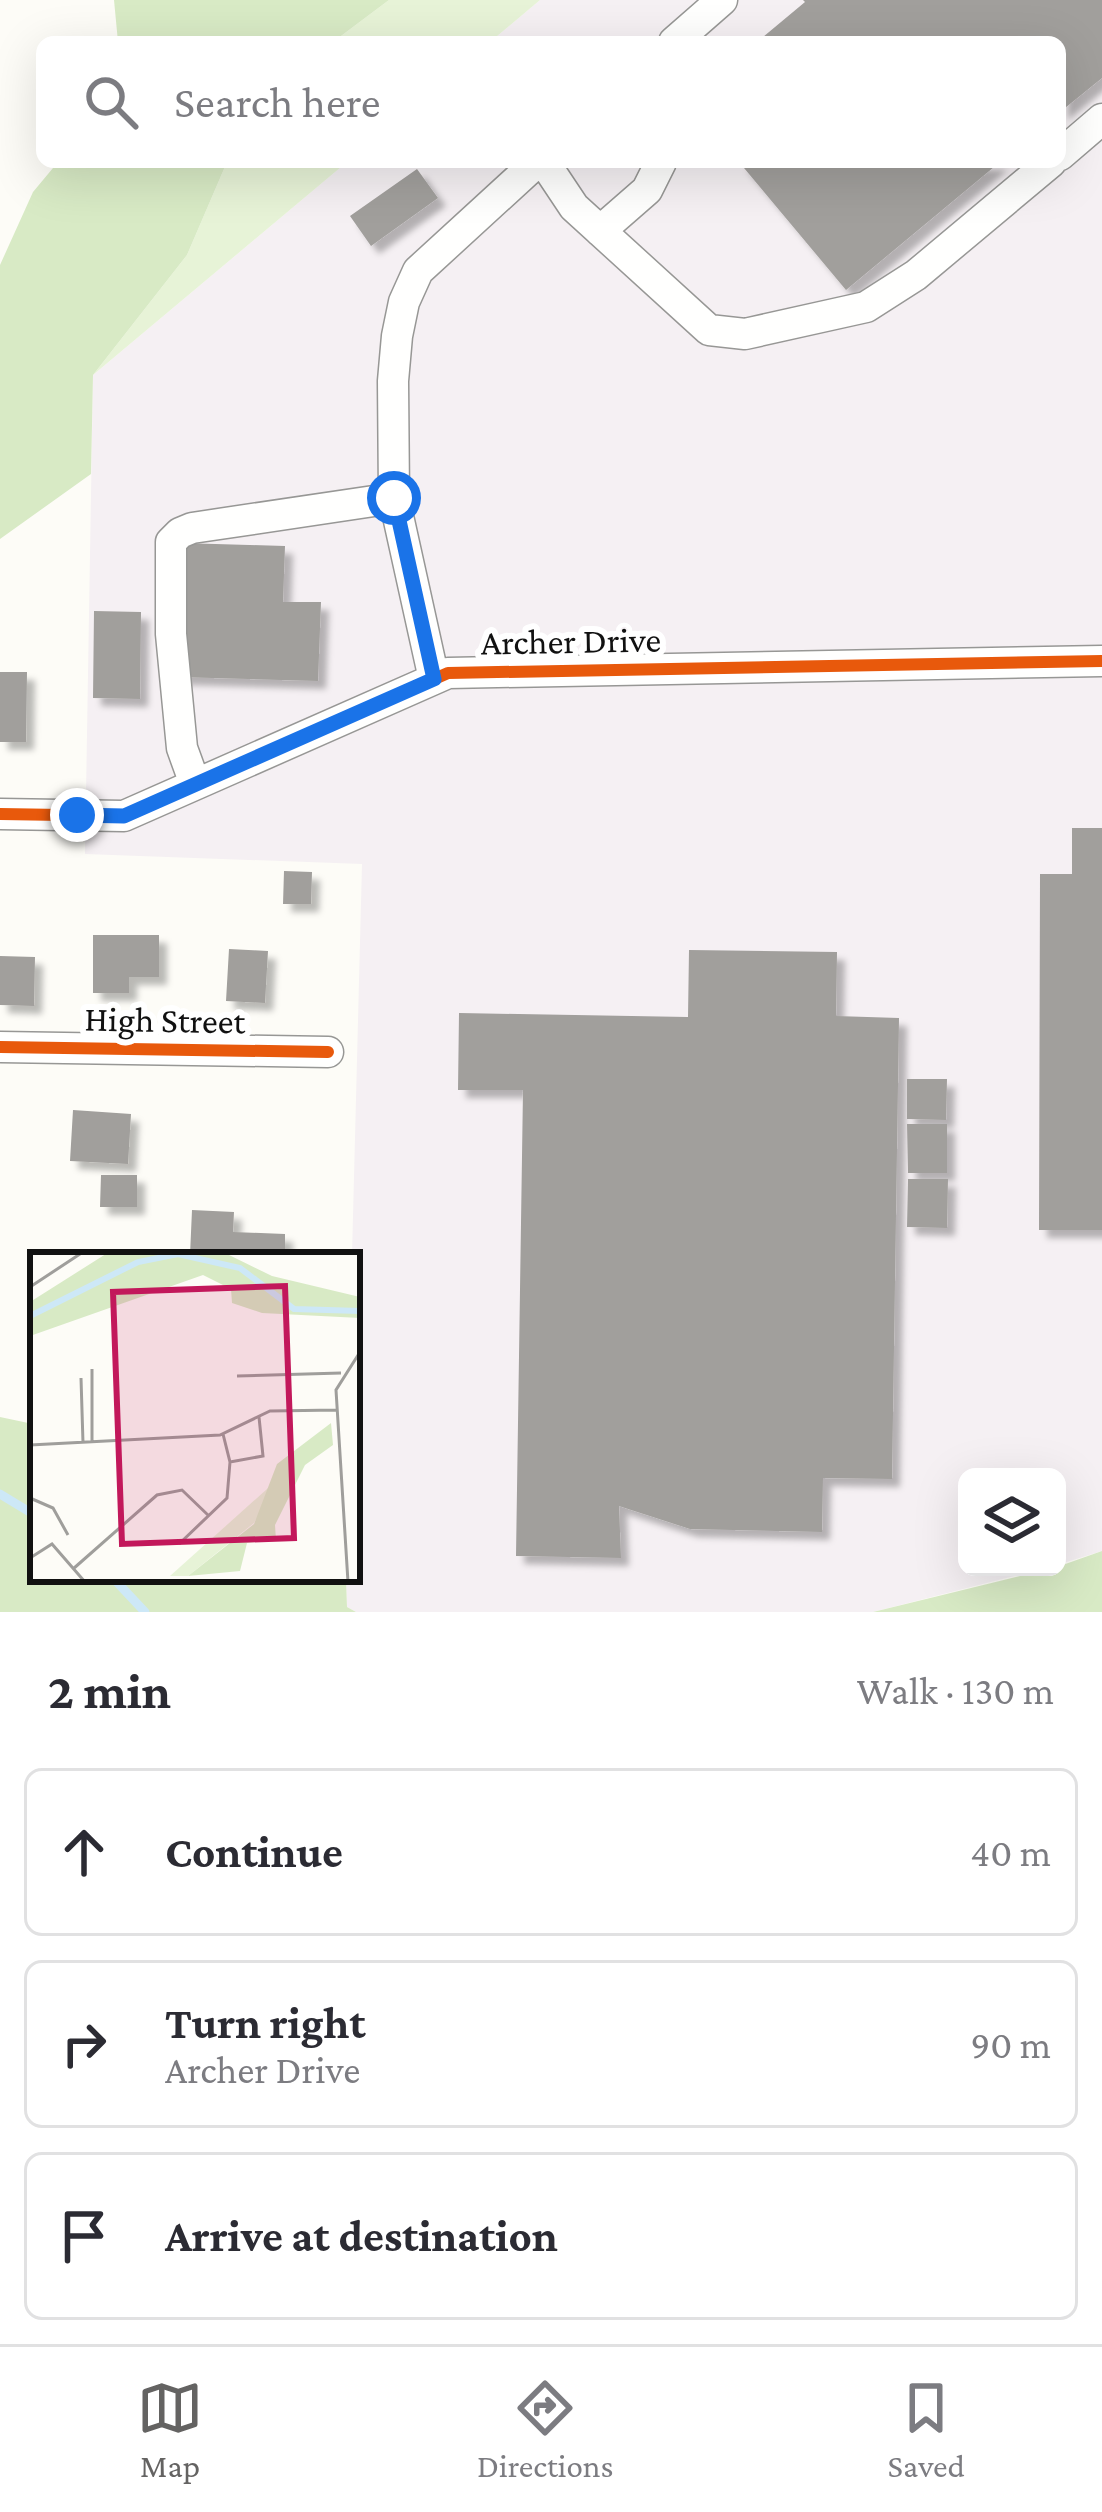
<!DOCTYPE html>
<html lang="en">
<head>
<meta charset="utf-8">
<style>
	body { margin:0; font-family:"Crimson Pro",serif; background:#f7f7f7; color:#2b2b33 }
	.controls { position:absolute; right:36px; bottom:36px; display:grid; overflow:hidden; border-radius:18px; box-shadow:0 12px 48px #0002 }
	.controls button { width:108px; height:108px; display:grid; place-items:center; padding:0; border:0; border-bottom:3px solid #e1e1e2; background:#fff; color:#2b2b33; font:60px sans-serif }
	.stop { position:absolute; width:36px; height:36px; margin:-27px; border:9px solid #1a73e8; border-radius:50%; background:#fff }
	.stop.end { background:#1a73e8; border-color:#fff; box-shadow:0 3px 12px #0008 }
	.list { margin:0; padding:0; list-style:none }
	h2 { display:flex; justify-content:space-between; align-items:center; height:156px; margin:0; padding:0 48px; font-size:51px }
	h2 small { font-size:39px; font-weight:400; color:#7c7c81 }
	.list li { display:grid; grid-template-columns:78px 1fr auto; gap:36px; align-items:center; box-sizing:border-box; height:168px; margin:0 24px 24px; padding:0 24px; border:3px solid #e1e1e2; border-radius:18px }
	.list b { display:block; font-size:45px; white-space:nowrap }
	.list p { margin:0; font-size:39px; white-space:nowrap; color:#7c7c81 }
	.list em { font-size:39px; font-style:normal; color:#7c7c81 }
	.icon { flex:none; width:66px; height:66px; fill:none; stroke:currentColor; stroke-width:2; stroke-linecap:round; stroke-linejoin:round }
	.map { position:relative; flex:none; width:1102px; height:1612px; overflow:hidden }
	.search { position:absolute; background:#fff; box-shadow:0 12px 48px #0002; left:36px; right:36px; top:36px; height:132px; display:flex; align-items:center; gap:30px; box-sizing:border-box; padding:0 42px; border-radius:18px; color:#7c7c81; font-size:45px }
	.sheet { height:732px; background:#fff }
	nav { display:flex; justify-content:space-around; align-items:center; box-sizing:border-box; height:168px; border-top:3px solid #e1e1e2; background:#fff; font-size:33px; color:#7c7c81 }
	nav a { display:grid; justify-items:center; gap:6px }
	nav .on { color:#646362 }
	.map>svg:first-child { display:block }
	.industrial { fill:#f5f0f3 }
	.green { fill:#e7f3d7 }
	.forest { fill:#d8eac5 }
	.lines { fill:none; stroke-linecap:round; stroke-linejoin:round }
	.stream { stroke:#cde8f7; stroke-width:9 }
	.building { fill:#a19f9c; filter:url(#shadow) }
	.minor-casing { stroke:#979795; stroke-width:33 }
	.minor { stroke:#fffffe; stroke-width:30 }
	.cycleway-casing { stroke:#fff; stroke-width:20 }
	.cycleway { stroke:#e8590c; stroke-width:12 }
	.route { stroke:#1a73e8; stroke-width:15 }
	.labels { text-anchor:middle; stroke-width:12; stroke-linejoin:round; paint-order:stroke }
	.street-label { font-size:36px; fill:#111; stroke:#fff }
	.inset-river { fill:none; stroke:#cde8f7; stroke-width:6 }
	.inset-road { fill:none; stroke:#9f9e9b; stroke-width:3 }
	.view { fill:#c2185b; fill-opacity:0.15; stroke:#c2185b; stroke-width:6 }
	.inset-edge { fill:none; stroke:#111; stroke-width:6 }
</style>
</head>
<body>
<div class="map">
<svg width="1102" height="1612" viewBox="0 0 1102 1612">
	<defs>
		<filter id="shadow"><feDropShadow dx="8" dy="8" stdDeviation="3" flood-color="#0004"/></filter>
	</defs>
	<rect width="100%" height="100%" fill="#fdfcf7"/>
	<path class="industrial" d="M540 0H1102V1551L1057 1565V1477H967V1567H1049L873 1612H356L347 1607 346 1579H357V1255H352L362 864 85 854 93 375 347 162H1060V42H490Z"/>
	<path class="green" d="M389 0H540L490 42H333Z
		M227 162H347L93 375 187 255Z"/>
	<path class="forest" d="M114 0H389L333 42H118Z
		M58 162H227L187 255 93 375 91 474 0 539V265L33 192Z
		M0 1417 33 1424V1579H346L347 1607 356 1612H0Z
		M1102 1551V1612H873L1057 1567Z"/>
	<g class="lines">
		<path class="stream" d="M0 1494 33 1514
			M114 1579 145 1612"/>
	</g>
	<path class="building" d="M803 0H1102V78L1060 112V42H757L805 2Z
		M739 162H1000L846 290Z
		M417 169 438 198 371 246 350 216Z
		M181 543 285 546 283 602H321L318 681 177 677Z
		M94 611 141 612 140 699 93 698Z
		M0 672H27L26 742H0Z
		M1072 828H1102V1230H1039L1040 874H1072Z
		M284 871 312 872 311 904H283Z
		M93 935H159V977H129V993H93Z
		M229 949 268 951 265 1003 226 1001Z
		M689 950 837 952 836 1016 899 1018 892 1479 823 1478 822 1532 690 1529 619 1506 621 1558 516 1556 523 1090H458L459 1013 688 1017Z
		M0 956 35 957 34 1006 0 1005Z
		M907 1079H947L946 1120 907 1119Z
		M73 1110 131 1114 128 1164 70 1161Z
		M907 1124H947V1173H908Z
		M101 1175H137V1207H100Z
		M908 1179H948L947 1228 907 1227Z
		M192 1210 234 1212 233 1232 285 1234V1255H190Z"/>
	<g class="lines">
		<defs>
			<path id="minor" d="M674 42 722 0
				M1060 155 1102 119
				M544 162 574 207 709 330 745 334 866 307 916 275 1051 162
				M600 231 647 190 661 162
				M394 498 393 381 397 336 404 302 418 271 537 162
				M195 784 182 748 171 634V542L180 533 192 528 394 498 434 679
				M0 814 124 816 448 673 1102 661
				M0 1047 328 1052"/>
		</defs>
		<use href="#minor" class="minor-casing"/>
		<use href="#minor" class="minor"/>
		<defs>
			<path id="cycleway" d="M0 814 124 816 448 673 1102 661
				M0 1047 328 1052"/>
		</defs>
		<use href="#cycleway" class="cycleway-casing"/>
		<use href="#cycleway" class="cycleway"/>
	</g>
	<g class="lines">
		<path class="route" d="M77 815 124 816 434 679 394 498"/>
	</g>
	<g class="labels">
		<g class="street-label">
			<text transform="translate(571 640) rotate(-1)" y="13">Archer Drive</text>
			<text transform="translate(165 1019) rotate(1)" y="13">High Street</text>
		</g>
	</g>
	<g transform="translate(30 1252)">
		<rect width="330" height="330" fill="#fdfcf7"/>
		<path d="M247 228 224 271 158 324H140Z" fill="#e7f3d7"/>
		<path d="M79 0 195 1 242 24 330 45V66L232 61 202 51 201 37 173 23 0 84V50ZM301 171 303 193 275 213 245 273 246 288 217 291 210 319 158 324 224 272 247 212Z" fill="#d8eac5"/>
		<path class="inset-river" d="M0 64 108 10 148 2 210 16 264 57 330 59"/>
		<path class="inset-road" d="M0 35 53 0M207 124 311 121M51 126 53 191M193 182 200 210 233 204 229 165M62 190V117M0 193 190 183 240 159 307 158M0 246 23 256 38 283M149 292 197 246 200 210M0 306 22 292 55 330M43 317 127 243 152 238 179 264M318 330 306 138 330 100"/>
		<path class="view" d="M255 34 264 286 92 292 83 40Z"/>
		<rect width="330" height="330" class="inset-edge"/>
	</g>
</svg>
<div class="controls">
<button><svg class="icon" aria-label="layers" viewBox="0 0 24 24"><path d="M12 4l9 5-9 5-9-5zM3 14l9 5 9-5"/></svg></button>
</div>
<div class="stop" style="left:394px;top:498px"></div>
<div class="stop end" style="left:77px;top:815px"></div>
<div class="search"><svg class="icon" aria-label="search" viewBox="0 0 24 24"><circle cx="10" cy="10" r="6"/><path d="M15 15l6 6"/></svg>Search here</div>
</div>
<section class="sheet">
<h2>2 min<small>Walk · 130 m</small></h2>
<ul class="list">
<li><svg class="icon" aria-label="ahead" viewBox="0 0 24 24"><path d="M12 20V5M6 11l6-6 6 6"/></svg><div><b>Continue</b></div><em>40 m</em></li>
<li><svg class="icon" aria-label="right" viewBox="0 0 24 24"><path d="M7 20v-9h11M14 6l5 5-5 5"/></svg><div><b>Turn right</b><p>Archer Drive</p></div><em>90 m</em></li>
<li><svg class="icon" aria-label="arrive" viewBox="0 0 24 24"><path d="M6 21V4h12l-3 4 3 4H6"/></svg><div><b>Arrive at destination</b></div></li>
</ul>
</section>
<nav>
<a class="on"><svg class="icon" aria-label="map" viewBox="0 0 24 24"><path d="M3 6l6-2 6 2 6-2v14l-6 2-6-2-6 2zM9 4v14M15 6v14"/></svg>Map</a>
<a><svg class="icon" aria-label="directions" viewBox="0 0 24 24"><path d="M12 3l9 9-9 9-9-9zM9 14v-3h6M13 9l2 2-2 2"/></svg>Directions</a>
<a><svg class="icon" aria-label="saved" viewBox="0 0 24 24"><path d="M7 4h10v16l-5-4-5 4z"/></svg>Saved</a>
</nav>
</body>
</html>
